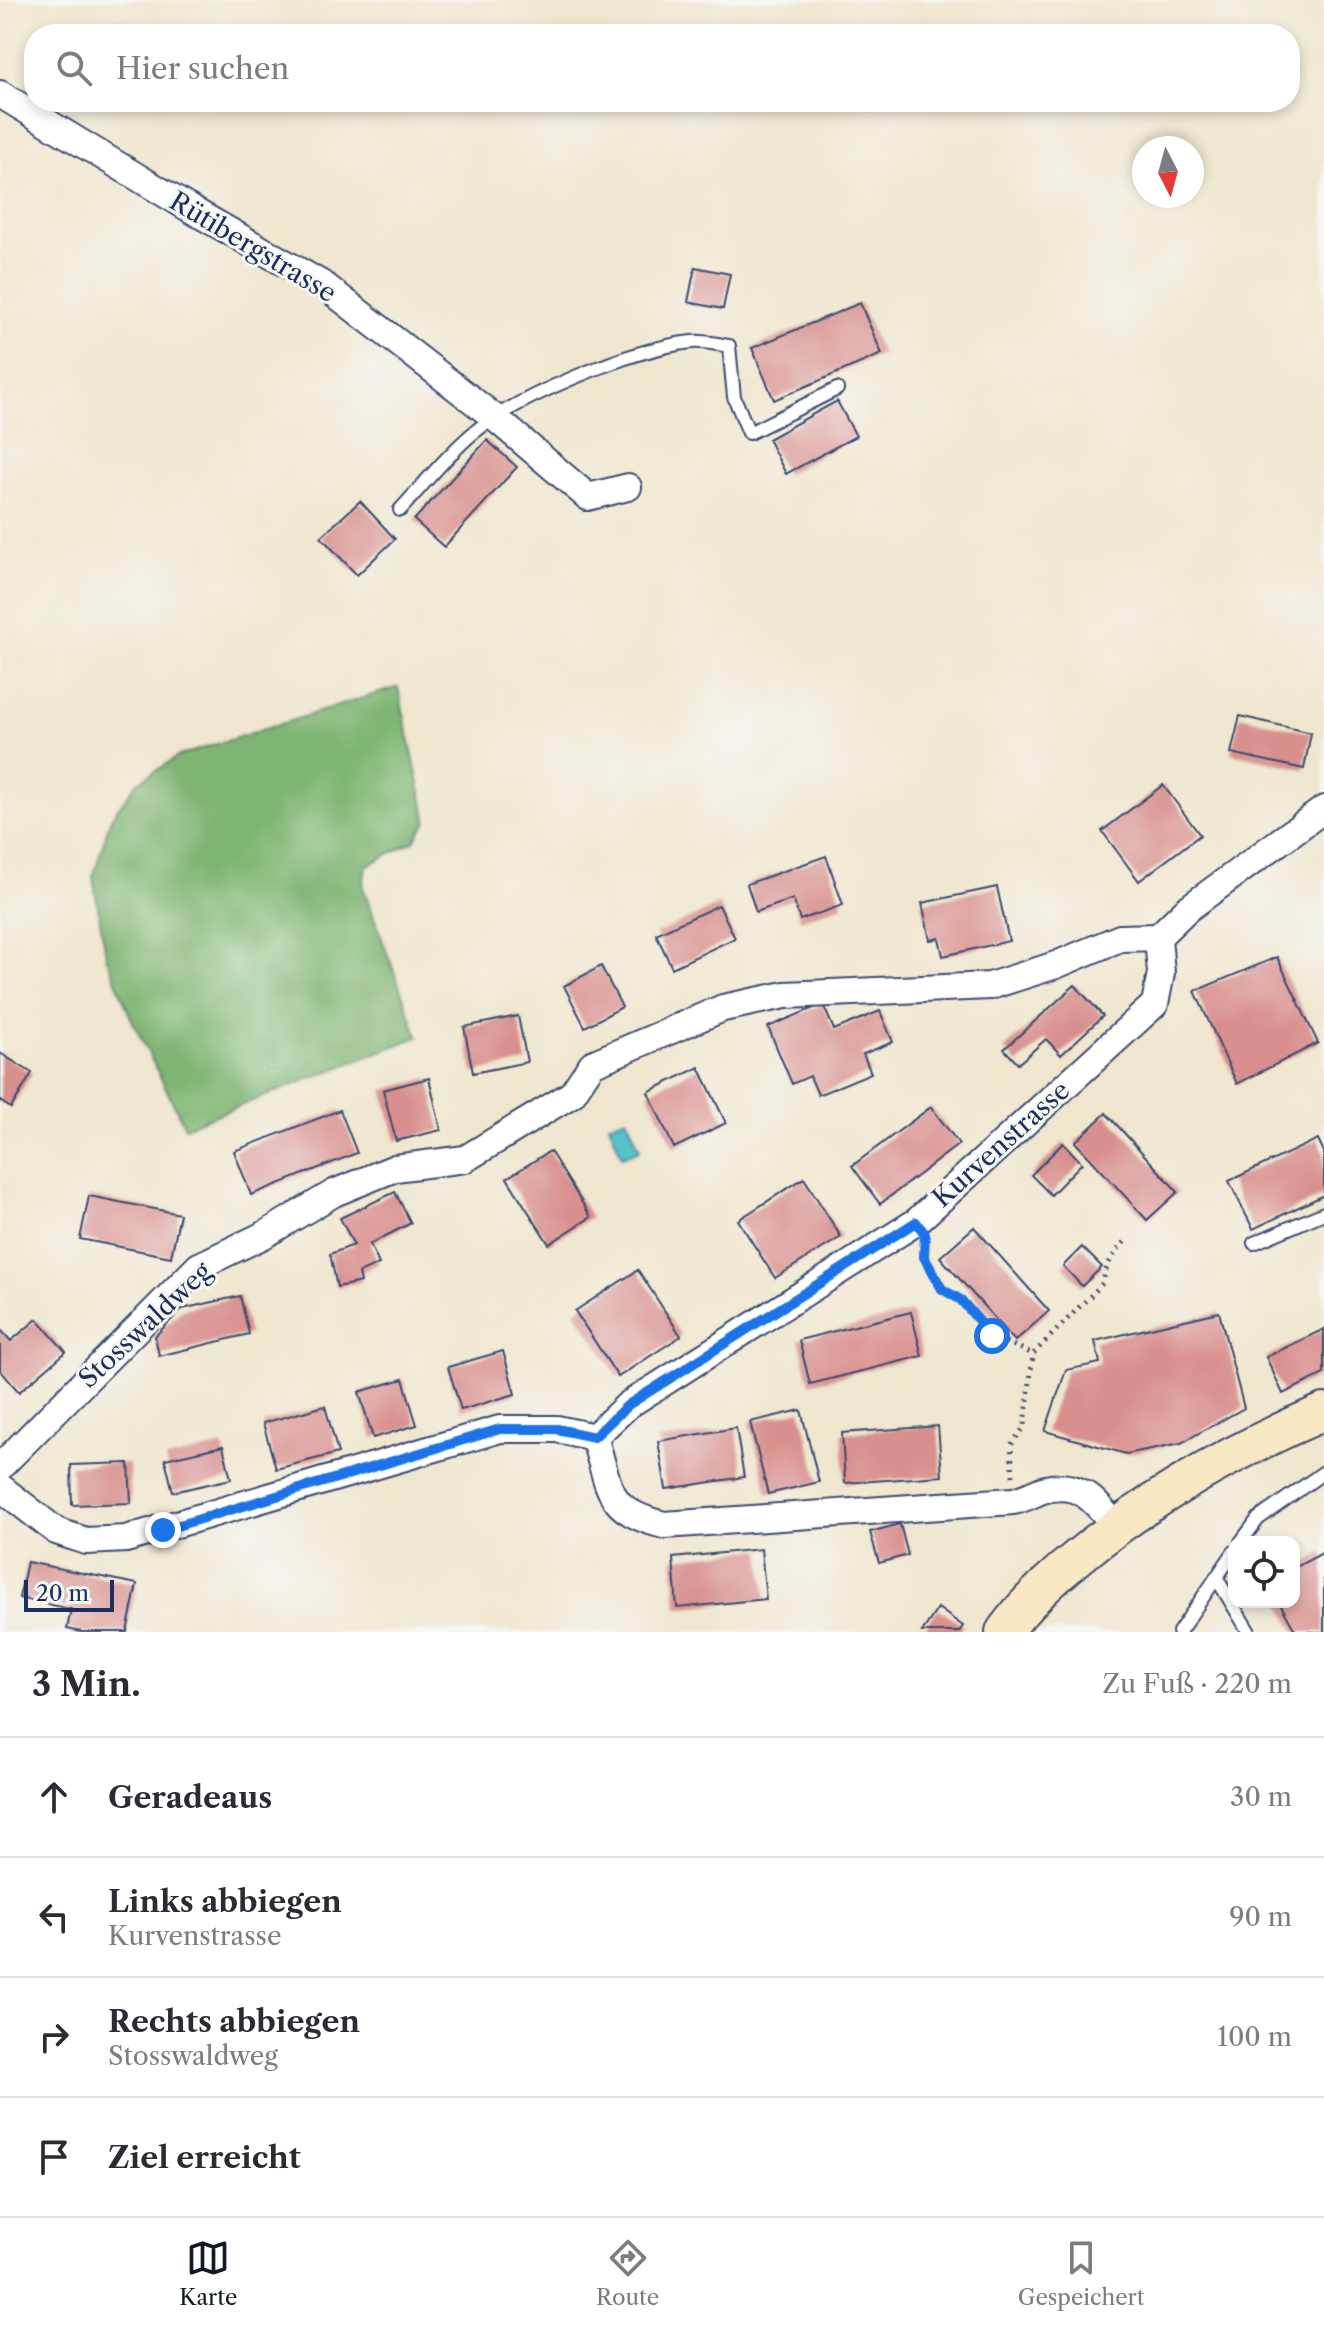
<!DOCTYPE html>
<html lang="de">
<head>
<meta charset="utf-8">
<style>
	body { margin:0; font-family:"Libre Caslon Text",serif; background:#f2f2f3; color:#2b2b33 }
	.controls { position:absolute; right:24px; bottom:24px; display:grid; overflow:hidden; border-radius:16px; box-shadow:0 4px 12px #0003 }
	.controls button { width:72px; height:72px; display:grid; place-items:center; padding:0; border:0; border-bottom:2px solid #e1e1e2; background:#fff; color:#2b2b33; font:40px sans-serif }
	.compass { position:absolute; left:1132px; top:136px; width:72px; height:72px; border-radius:50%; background:#fff; box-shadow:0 4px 12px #0003; rotate:174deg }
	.scale { position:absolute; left:24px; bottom:20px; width:90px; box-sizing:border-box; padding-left:8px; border:4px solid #1b2f5e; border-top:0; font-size:22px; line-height:28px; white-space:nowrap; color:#1b2f5e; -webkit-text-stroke:6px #f6f6f2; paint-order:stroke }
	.stop { position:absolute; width:24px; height:24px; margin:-18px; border:6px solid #1a73e8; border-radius:50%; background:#fff }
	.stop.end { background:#1a73e8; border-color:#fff; box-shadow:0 2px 8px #0008 }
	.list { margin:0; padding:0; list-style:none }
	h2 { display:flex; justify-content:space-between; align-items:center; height:104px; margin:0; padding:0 32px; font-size:34px }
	h2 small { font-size:26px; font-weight:400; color:#7c7c81 }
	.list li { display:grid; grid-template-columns:52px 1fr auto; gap:24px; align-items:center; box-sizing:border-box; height:120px; padding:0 32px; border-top:2px solid #e1e1e2 }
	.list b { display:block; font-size:30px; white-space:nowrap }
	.list p { margin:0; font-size:26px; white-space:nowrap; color:#7c7c81 }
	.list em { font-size:26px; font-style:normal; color:#7c7c81 }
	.icon { flex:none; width:44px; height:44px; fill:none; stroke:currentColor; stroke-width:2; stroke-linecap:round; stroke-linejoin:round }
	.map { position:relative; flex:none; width:1324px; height:1632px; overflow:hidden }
	.search { position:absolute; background:#fff; box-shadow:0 4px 12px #0003; left:24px; right:24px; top:24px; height:88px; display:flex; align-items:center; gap:20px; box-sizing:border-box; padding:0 28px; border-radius:32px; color:#7c7c81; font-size:30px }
	.sheet { height:584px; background:#fff }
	nav { display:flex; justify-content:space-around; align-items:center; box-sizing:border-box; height:112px; border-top:2px solid #e1e1e2; background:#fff; font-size:22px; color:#7c7c81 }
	nav a { display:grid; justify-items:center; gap:4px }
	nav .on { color:#111827 }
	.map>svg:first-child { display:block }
	.forest { fill:#7fb572; stroke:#4d7268; stroke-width:2 }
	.water { fill:#54c2ca; stroke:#387894; stroke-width:2 }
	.building { fill:#d88f8d }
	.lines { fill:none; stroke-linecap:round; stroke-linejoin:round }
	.lane-casing { stroke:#3b4a6f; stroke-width:16 }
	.street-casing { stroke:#3b4a6f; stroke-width:30 }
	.secondary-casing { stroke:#3b4a6f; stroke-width:40 }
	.path { stroke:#3b4a6f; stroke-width:5; stroke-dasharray:2 6; stroke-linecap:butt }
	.lane { stroke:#fff; stroke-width:12 }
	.street { stroke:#fff; stroke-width:26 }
	.secondary { stroke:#f8e8c3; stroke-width:36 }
	.route { stroke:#1a73e8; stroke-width:10 }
	.labels { text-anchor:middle; stroke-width:6; stroke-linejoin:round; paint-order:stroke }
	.street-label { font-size:26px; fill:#1b2f5e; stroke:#f6f6f2 }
</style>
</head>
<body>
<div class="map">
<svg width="1324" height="1632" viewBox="0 0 1324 1632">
	<rect width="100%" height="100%" fill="#f6f6f2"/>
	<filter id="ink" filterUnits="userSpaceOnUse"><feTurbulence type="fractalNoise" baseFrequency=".0125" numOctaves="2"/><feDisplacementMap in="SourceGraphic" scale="16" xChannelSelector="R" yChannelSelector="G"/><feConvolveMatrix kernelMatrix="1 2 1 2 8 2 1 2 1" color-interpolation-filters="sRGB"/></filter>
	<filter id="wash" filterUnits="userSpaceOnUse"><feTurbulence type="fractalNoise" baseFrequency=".006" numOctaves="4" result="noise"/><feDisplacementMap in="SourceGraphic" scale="32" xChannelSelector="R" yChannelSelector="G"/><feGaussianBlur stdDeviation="1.8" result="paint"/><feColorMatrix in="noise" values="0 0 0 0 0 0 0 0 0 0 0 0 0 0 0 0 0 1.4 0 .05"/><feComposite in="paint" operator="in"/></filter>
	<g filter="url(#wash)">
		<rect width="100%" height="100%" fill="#efe6cd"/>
		<path class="forest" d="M398 687 427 821 414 841 366 866 363 887 418 1037 185 1127 132 1020 106 956 93 877 111 818 137 783 179 756Z"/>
		<path class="water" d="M627 1118 640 1150 622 1157 609 1124Z"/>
		<g id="blocks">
			<path class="building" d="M695 267 730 274 723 309 688 302Z
				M860 303 882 354 774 400 752 348Z
				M837 401 856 436 786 474 768 439Z
				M487 440 517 467 444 547 414 520Z
				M360 501 395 539 357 575 321 537Z
				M1240 716 1311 733 1304 769 1231 753Z
				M1163 785 1200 835 1139 881 1102 831Z
				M826 856 843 905 800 920 793 899 756 912 747 884Z
				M997 887 1009 941 943 956 939 938 930 940 922 903Z
				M719 905 735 938 672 968 656 934Z
				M1277 957 1318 1043 1237 1084 1195 991Z
				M601 966 622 1007 585 1027 564 986Z
				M1075 985 1103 1016 1061 1055 1046 1039 1018 1064 1004 1049Z
				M823 1004 834 1030 880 1011 893 1042 863 1054 871 1073 818 1095 810 1076 792 1084 768 1027Z
				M518 1016 527 1062 473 1073 464 1027Z
				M0 1053 32 1073 11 1108 0 1101Z
				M699 1067 726 1123 674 1148 648 1092Z
				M429 1078 441 1130 396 1141 383 1090Z
				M931 1107 959 1144 880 1204 852 1166Z
				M340 1110 357 1153 251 1195 234 1151Z
				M1106 1113 1178 1192 1147 1220 1075 1142Z
				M1318 1139 1324 1152V1195L1253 1229 1229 1181Z
				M1063 1143 1082 1163 1051 1195 1031 1175Z
				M550 1151 591 1217 549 1244 507 1178Z
				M804 1178 841 1237 775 1278 738 1220Z
				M395 1192 411 1223 370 1244 379 1264 359 1273 361 1282 337 1287 330 1254 354 1245 340 1218Z
				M89 1196 180 1214 171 1257 80 1239Z
				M974 1227 1049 1311 1015 1341 940 1257Z
				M1082 1247 1102 1267 1082 1286 1063 1266Z
				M638 1270 681 1336 618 1377 575 1311Z
				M240 1296 249 1334 159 1356 155 1336 182 1309Z
				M911 1312 922 1356 810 1384 799 1340Z
				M1219 1312 1244 1408 1181 1443 1126 1454 1045 1431 1066 1370 1100 1363 1095 1341Z
				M37 1319 66 1352 19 1392 0 1370V1329L11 1341Z
				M1324 1329V1374L1283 1394 1266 1357Z
				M503 1351 515 1394 461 1410 448 1367Z
				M403 1379 417 1425 373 1438 359 1392Z
				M325 1406 338 1453 276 1469 263 1423Z
				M801 1410 819 1482 768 1494 750 1422Z
				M938 1426 942 1476 845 1483 842 1433Z
				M736 1428 744 1477 666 1489 658 1441Z
				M223 1446 231 1479 173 1492 165 1459Z
				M129 1463 131 1503 72 1505 71 1465Z
				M900 1524 908 1555 879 1563 870 1532Z
				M761 1549 766 1599 677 1608 673 1558Z
				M1324 1552V1632H1296L1279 1602H1294V1568Z
				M27 1562 137 1584 127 1632H81L67 1629 71 1609 19 1598Z
				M938 1608 963 1626 959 1632H922Z"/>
		</g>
	</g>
	<g filter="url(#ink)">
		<use href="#blocks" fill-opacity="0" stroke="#3b4a6f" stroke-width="2"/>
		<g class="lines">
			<defs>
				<path id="lane" d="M400 510C423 485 446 456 472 434 516 397 634 348 692 342 704 341 717 344 729 346L734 397 749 433 837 389
					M1254 1243 1324 1213
					M1241 1542 1258 1519 1324 1472
					M1216 1577 1249 1632
					M1179 1632 1234 1552"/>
				<path id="street" d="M0 94 187 207 325 286 494 417 588 497 628 487
					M1158 937 1186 910 1324 809
					M594 1437 628 1405 916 1222 1155 1004 1161 973 1158 937
					M594 1437C611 1489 605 1511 664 1525L1013 1501C1024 1499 1032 1494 1042 1490 1080 1479 1094 1501 1116 1526
					M0 1467 199 1266 264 1235 334 1193 395 1168 465 1159 572 1094 592 1064 723 1008 785 995 990 986 1056 965 1120 938 1158 937
					M0 1487 56 1531 86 1541 126 1539 500 1429H557L594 1437"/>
				<path id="secondary" d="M1004 1632C1024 1604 1050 1580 1077 1558 1151 1496 1235 1450 1324 1412"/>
			</defs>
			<use href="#lane" class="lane-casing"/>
			<use href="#street" class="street-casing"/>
			<use href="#secondary" class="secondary-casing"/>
			<path class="path" d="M924 1250V1257L942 1289 961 1300 992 1336 1033 1354
				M1013 1476 1011 1445 1025 1426 1033 1354 1103 1283C1105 1265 1114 1254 1125 1241"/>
			<use href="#lane" class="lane"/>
			<use href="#street" class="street"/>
			<use href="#secondary" class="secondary"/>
		</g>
	</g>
	<g class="lines" filter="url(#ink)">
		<path class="route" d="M163 1530 500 1429H557L594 1437 628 1405 916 1222 925 1234 924 1257 942 1289 961 1300 992 1336"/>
	</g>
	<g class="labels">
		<g class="street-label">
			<text transform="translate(253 247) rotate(31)" y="9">Rütibergstrasse</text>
			<text transform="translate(1001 1144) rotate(-42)" y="9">Kurvenstrasse</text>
			<text transform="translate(145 1325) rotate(-43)" y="9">Stosswaldweg</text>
		</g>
	</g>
</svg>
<div class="controls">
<button><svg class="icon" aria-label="locate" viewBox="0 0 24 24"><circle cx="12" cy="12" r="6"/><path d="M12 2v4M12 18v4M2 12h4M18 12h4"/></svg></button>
</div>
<svg class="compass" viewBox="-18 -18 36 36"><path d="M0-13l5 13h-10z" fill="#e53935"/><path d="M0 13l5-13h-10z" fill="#7c7c81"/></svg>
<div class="scale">20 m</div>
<div class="stop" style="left:992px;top:1336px"></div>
<div class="stop end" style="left:163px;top:1530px"></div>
<div class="search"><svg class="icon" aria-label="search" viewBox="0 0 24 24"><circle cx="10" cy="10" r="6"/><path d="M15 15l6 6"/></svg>Hier suchen</div>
</div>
<section class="sheet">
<h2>3 Min.<small>Zu Fuß · 220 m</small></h2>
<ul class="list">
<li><svg class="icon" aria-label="ahead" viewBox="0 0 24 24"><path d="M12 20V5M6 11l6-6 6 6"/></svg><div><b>Geradeaus</b></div><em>30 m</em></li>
<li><svg class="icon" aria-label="left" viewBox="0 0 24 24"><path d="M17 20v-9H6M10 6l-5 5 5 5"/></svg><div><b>Links abbiegen</b><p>Kurvenstrasse</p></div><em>90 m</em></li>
<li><svg class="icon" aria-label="right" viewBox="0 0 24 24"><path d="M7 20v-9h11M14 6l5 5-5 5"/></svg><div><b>Rechts abbiegen</b><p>Stosswaldweg</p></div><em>100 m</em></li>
<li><svg class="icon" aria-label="arrive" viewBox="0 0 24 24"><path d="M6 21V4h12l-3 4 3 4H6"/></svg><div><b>Ziel erreicht</b></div></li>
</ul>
</section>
<nav>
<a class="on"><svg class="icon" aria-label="map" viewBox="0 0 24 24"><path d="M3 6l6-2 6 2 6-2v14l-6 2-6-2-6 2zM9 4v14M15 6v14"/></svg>Karte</a>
<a><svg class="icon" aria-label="directions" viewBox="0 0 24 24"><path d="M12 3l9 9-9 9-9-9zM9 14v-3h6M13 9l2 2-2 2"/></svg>Route</a>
<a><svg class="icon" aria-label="saved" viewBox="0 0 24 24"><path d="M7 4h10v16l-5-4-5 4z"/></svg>Gespeichert</a>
</nav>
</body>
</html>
